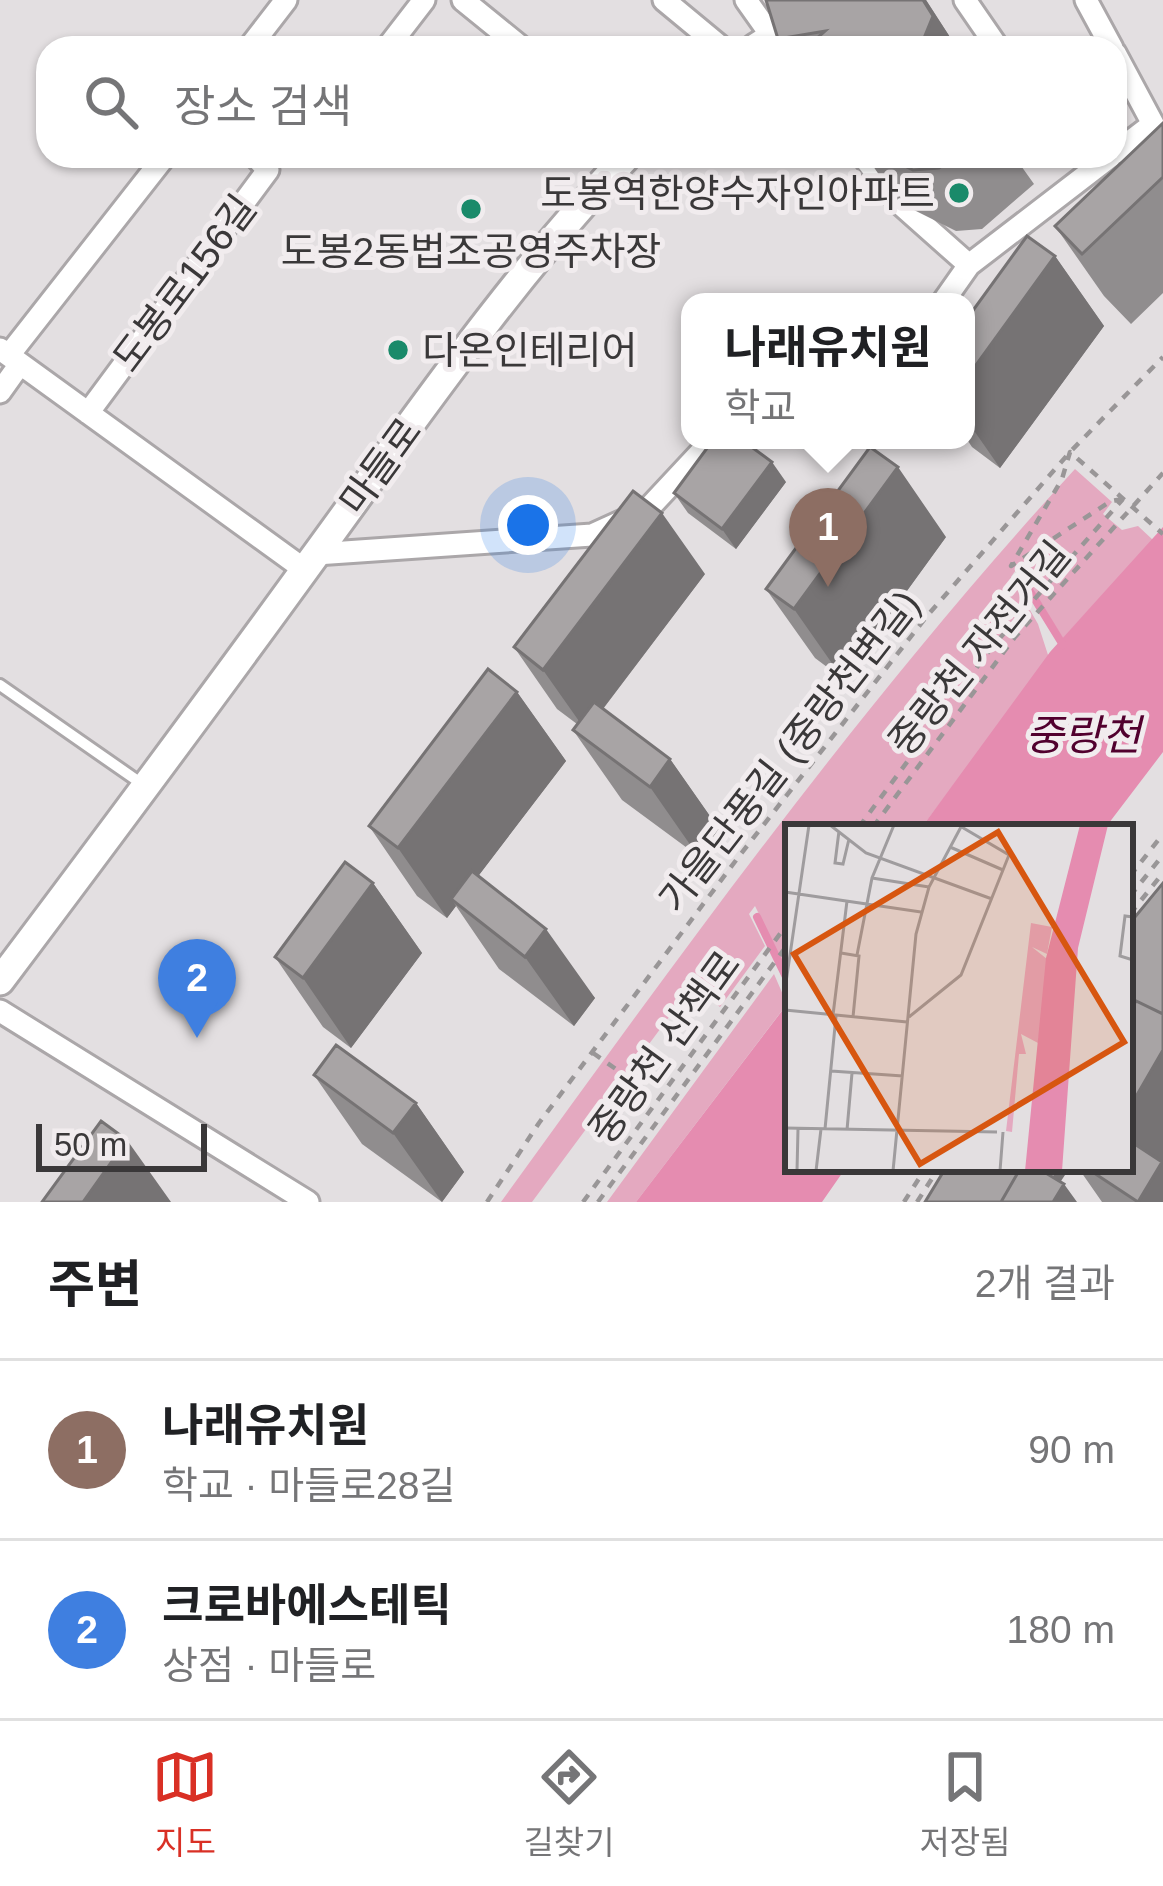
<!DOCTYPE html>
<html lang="ko">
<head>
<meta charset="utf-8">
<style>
	body { margin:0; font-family:Arial,"Noto Sans KR",sans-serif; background:#f6f6f6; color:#202124 }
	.scale { position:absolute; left:36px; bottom:30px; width:171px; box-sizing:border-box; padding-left:12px; border:6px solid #3a3839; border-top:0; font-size:33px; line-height:42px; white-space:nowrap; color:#3a3839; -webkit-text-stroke:9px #f1ecee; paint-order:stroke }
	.you { position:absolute; left:528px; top:525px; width:42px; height:42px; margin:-30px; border:9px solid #fff; border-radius:50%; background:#1a73e8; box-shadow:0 0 0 18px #1a73e833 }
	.badge { display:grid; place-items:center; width:78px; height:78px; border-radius:50%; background:#d93025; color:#fff; font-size:39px; font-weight:700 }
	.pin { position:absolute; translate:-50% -99px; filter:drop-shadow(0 3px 6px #0008) }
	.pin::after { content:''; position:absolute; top:63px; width:42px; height:36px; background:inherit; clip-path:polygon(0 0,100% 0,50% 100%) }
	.popup { position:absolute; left:681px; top:293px; width:294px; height:156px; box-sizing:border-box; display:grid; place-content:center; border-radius:24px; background:#fff; filter:drop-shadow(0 3px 9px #0005); font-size:39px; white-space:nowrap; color:#757577 }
	.popup b { font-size:45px; color:#202124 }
	.popup::after { content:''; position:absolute; left:50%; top:100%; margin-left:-24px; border:24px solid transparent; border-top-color:#fff }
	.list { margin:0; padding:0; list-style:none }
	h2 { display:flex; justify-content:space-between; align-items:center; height:156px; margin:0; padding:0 48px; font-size:51px }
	h2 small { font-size:39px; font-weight:400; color:#757577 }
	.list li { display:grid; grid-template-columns:78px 1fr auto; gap:36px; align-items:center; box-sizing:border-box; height:180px; padding:0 48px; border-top:3px solid #e0e0e0 }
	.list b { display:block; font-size:45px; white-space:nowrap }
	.list p { margin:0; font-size:39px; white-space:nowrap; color:#757577 }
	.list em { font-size:39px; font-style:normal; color:#757577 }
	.icon { flex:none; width:66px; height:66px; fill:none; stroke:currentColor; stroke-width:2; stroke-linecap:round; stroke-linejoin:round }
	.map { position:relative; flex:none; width:1163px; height:1202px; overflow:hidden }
	.search { position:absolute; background:#fff; box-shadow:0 3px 9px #0004; left:36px; right:36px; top:36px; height:132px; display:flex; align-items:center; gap:30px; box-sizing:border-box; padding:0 42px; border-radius:36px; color:#757577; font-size:45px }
	.sheet { height:516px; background:#fff }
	nav { display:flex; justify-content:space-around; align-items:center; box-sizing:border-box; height:168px; border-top:3px solid #e0e0e0; background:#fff; font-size:33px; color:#757577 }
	nav a { display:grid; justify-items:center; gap:6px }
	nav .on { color:#d93025 }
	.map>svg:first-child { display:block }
	.green { fill:#e4a9c0 }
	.water { fill:#e58cb0 }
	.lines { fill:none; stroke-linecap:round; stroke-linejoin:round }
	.stream { stroke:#e58cb0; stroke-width:8 }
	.service-casing { stroke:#aba7a9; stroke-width:16 }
	.minor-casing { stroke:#aba7a9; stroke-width:27 }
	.tertiary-casing { stroke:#aba7a9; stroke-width:33 }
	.path { stroke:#999697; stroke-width:4.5; stroke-dasharray:9 9; stroke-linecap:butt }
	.service { stroke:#fff; stroke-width:10 }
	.minor { stroke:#fff; stroke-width:21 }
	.tertiary { stroke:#fff; stroke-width:27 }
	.wall { fill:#908d8e }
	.shaded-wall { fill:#767374 }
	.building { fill:#a8a4a5; stroke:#767374; stroke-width:3 }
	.poi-dot { fill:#1a8a6a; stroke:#f1ecee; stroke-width:4.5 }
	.labels { text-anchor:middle; stroke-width:10; stroke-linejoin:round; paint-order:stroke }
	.poi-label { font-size:39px; fill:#3a3839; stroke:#f1ecee; text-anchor:end }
	.street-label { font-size:39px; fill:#3a3839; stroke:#f1ecee }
	.water-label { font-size:42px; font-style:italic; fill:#51002e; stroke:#f1ecee }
	.inset-road { fill:none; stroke:#9f9c9e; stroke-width:3 }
	.view { fill:#d75610; fill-opacity:0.15; stroke:#d75610; stroke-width:6 }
	.inset-edge { fill:none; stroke:#3a3839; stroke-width:6 }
</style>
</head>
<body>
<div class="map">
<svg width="1163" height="1202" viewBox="0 0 1163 1202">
	<rect width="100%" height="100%" fill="#e3dfe1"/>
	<path class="green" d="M1075 469 1112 502 1103 514 1122 530 1138 526 1153 540 1063 638 1018 567 1011 577 1038 624 1049 658 922 827H788V973L755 906 749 914 765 946 720 1007 692 986 532 1202H501C683 950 865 698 1075 469Z
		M774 974 787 1004 636 1202H607Z"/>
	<path class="water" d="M1163 527V752L1112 819 1106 827H922L1050 652Z
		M788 1003V1169H845L822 1202H636Z"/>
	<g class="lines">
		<path class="stream" d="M1023 580 1063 645
			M757 917 788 981"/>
		<defs>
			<path id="service" d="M0 685 145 786"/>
			<path id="minor" d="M463 0 522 48
				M664 0 722 48
				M746 0 780 48
				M965 0 998 48
				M1086 0 1112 48
				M249 48 286 0
				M387 48 424 0
				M1115 53 1153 124 1115 153
				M863 156 898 202 969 265
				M943 302 969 265 1111 156
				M0 349 305 570
				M9 355 165 156
				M0 392 20 364
				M88 413 268 170 255 156
				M316 554 592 535 647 510 702 451 725 440
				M0 1011 308 1202"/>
			<path id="tertiary" d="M755 48 831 0
				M0 981C106 840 211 699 314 557 414 420 510 280 627 156"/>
		</defs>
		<use href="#service" class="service-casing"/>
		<use href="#minor" class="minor-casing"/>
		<use href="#tertiary" class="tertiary-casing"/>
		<path class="path" d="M1123 499 1111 501 1011 566 1062 479 1070 452 1163 534
			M859 827 992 647 1123 499
			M873 827 1015 637 1163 473
			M1130 876 1163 834
			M1130 896 1163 855
			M1130 914 1163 873
			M593 1053 623 1074
			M487 1202 539 1123 740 855 927 616 1070 452 1163 357
			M583 1202 788 923
			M598 1202 788 944
			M904 1202 925 1169
			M917 1202 938 1169"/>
		<use href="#service" class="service"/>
		<use href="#minor" class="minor"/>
		<use href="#tertiary" class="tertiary"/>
	</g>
	<path class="wall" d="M766 0H926L957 48H784L778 39Z
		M1163 123V293L1131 324 1104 296 1055 226Z
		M866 156H1014L1034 184 982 229 956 231 898 202Z
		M1055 256 1104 326 1000 468 972 447 966 438V320Z
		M786 482 736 549 688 513 674 493Z
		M946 537 843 679 815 658 766 589Z
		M705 574 603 709 670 759 719 829 698 856 622 800 573 730 577 724 557 709 514 647Z
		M517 692 566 761 478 876 595 998 574 1026 499 969 456 906 447 918 417 896 369 826Z
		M373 883 422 953 351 1048 323 1027 275 957Z
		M314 1075 416 1103 464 1172 442 1202 362 1144Z
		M1079 1169H1130L1163 1202H1102Z"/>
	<path class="shaded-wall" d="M923 0H926L957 48H931L924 38Z
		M1055 256 1104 326 1000 468 966 419V379Z
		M772 462 786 482 736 549 722 529Z
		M898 467 946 537 843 679 794 609Z
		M662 513 705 574 586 731 543 670Z
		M517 692 566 761 457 904 451 899 456 906 447 918 398 848Z
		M670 759 719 829 698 856 650 787Z
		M373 883 422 953 351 1048 303 978Z
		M546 929 595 998 574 1026 525 957Z
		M1163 1050V1202H1138L1130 1153V1107Z
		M416 1103 464 1172 442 1202 393 1133Z
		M127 1140 171 1202H83Z
		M1059 1169H1069L1047 1202H1038Z
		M1064 1184 1077 1202H1053Z"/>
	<path class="building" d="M766 0H923L933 16 924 38 931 48H806L825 31 778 39Z
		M1163 123V177L1082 254 1055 226Z
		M885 156H953L939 168 913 170Z
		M1027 236 1055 256 966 379V320Z
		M713 440H742L772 462 722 529 674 493Z
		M870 447 898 467 794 609 766 589Z
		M633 491 662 513 543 670 514 647Z
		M488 669 517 692 398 848 369 826Z
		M594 702 670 759 650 787 573 730Z
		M345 862 373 883 303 978 275 957Z
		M472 871 546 929 525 957 451 899Z
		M1163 883V1014L1136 1001 1130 1011V923Z
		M1136 1001 1163 1014V1050L1130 1107V1011Z
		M336 1045 416 1103 393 1133 314 1075Z
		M101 1121 127 1140 83 1202H42Z
		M1130 1141 1162 1162 1138 1202 1088 1169H1130Z
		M945 1169H1020L1001 1202H925Z
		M1020 1169H1039L1064 1184 1053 1202H1001Z
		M1039 1169H1059L1054 1178Z"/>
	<g class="poi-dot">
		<circle cx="959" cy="193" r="12"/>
		<circle cx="471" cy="209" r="12"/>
		<circle cx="398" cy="350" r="12"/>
	</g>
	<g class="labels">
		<g class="poi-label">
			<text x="935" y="207">도봉역한양수자인아파트</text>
			<text x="471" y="265" text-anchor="middle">도봉2동법조공영주차장</text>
			<text x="422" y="364" text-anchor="start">다온인테리어</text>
		</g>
		<g class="street-label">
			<text transform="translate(184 283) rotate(-53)" y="14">도봉로156길</text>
			<text transform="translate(380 466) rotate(-54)" y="14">마들로</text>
			<text transform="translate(979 648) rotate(-51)" y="14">중랑천 자전거길</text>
			<text transform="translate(789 751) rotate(-52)" y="14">가을단풍길 (중랑천변길)</text>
			<text transform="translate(664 1047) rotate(-54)" y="14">중랑천 산책로</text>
		</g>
		<g class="water-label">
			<text x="1083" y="750">중랑천</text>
		</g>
	</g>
	<g transform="translate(785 824)">
		<rect width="348" height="348" fill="#e3dfe1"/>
		<path d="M246 99 267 103 262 130 247 123 262 135 256 195 253 219 236 210 241 230H234L227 308 221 307Z" fill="#e4a9c0"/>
		<path d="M295 1H323L293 124 277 347H240L261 134Z" fill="#e58cb0"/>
		<path class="inset-road" d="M45 1 81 29 207 75M54 7 50 39 58 40 64 15M165 23 218 46M87 54 144 63M0 68 136 88M348 93 340 92 335 132 348 136M56 129 74 132 68 193M72 131 87 54 109 1M0 165 24 1M0 186 122 198M48 191 62 77M124 193 176 151 224 31 175 2M46 247 118 252M0 304 212 308M40 305 51 192M62 306 67 249M12 347 13 305M31 347 36 305M108 347 131 110 144 63 177 1M215 347 218 308"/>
		<path class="view" d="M213 8 339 218 135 340 9 130Z"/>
		<rect width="348" height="348" class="inset-edge"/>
	</g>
</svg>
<div class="scale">50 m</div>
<div class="you"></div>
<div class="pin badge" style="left:828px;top:587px;background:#8d6e63">1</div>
<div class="popup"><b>나래유치원</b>학교</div>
<div class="pin badge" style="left:197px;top:1038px;background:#3f7fe0">2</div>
<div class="search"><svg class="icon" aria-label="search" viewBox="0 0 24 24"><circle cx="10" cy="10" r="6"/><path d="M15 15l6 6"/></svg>장소 검색</div>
</div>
<section class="sheet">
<h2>주변<small>2개 결과</small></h2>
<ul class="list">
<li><span class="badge" style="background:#8d6e63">1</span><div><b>나래유치원</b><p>학교 · 마들로28길</p></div><em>90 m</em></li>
<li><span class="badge" style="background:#3f7fe0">2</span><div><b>크로바에스테틱</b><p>상점 · 마들로</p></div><em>180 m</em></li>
</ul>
</section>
<nav>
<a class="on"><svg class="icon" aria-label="map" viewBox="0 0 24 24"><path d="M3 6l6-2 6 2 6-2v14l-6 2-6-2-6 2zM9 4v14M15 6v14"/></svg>지도</a>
<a><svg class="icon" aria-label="directions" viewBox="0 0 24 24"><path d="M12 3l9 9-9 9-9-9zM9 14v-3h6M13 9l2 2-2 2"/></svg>길찾기</a>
<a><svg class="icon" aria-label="saved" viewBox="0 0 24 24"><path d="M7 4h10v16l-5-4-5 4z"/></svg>저장됨</a>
</nav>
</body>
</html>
